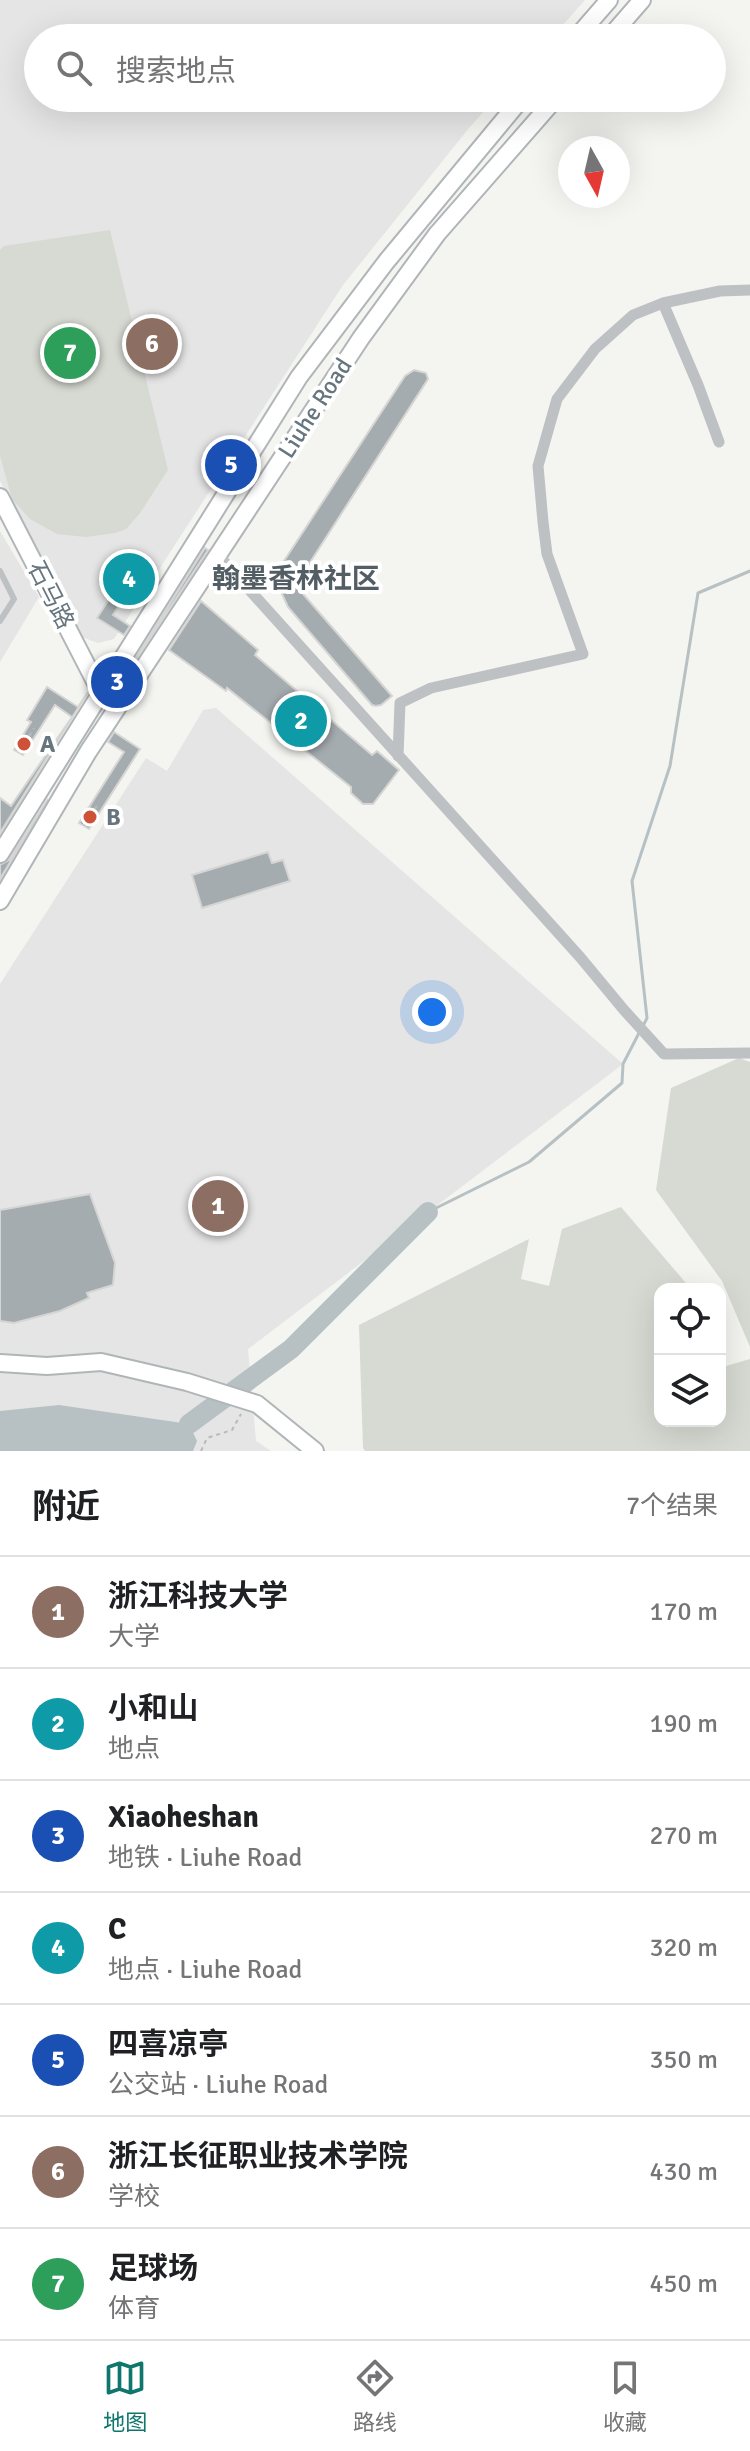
<!DOCTYPE html>
<html lang="zh">
<head>
<meta charset="utf-8">
<style>
	body { margin:0; font-family:Signika,"Noto Sans SC",sans-serif; background:#f2f2f2; color:#202124 }
	.controls { position:absolute; right:24px; bottom:24px; display:grid; overflow:hidden; border-radius:16px; box-shadow:0 8px 32px #0002 }
	.controls button { width:72px; height:72px; display:grid; place-items:center; padding:0; border:0; border-bottom:2px solid #e0e0e0; background:#fff; color:#202124; font:40px sans-serif }
	.compass { position:absolute; left:558px; top:136px; width:72px; height:72px; border-radius:50%; background:#fff; box-shadow:0 8px 32px #0002; rotate:172deg }
	.you { position:absolute; left:432px; top:1012px; width:28px; height:28px; margin:-20px; border:6px solid #fff; border-radius:50%; background:#1a73e8; box-shadow:0 0 0 12px #1a73e833 }
	.badge { display:grid; place-items:center; width:52px; height:52px; border-radius:50%; background:#0f766e; color:#fff; font-size:26px; font-weight:700 }
	.pin { position:absolute; translate:-50% -50%; border:4px solid #fff; box-shadow:0 2px 8px #0006 }
	.list { margin:0; padding:0; list-style:none }
	h2 { display:flex; justify-content:space-between; align-items:center; height:104px; margin:0; padding:0 32px; font-size:34px }
	h2 small { font-size:26px; font-weight:400; color:#757577 }
	.list li { display:grid; grid-template-columns:52px 1fr auto; gap:24px; align-items:center; box-sizing:border-box; height:112px; padding:0 32px; border-top:2px solid #e0e0e0 }
	.list b { display:block; font-size:30px; white-space:nowrap }
	.list p { margin:0; font-size:26px; white-space:nowrap; color:#757577 }
	.list em { font-size:26px; font-style:normal; color:#757577 }
	.icon { flex:none; width:44px; height:44px; fill:none; stroke:currentColor; stroke-width:2; stroke-linecap:round; stroke-linejoin:round }
	.map { position:relative; flex:none; width:750px; height:1451px; overflow:hidden }
	.search { position:absolute; background:#fff; box-shadow:0 8px 32px #0002; left:24px; right:24px; top:24px; height:88px; display:flex; align-items:center; gap:20px; box-sizing:border-box; padding:0 28px; border-radius:44px; color:#757577; font-size:30px }
	.sheet { height:888px; background:#fff }
	nav { display:flex; justify-content:space-around; align-items:center; box-sizing:border-box; height:112px; border-top:2px solid #e0e0e0; background:#fff; font-size:22px; color:#757577 }
	nav a { display:grid; justify-items:center; gap:4px }
	nav .on { color:#0f766e }
	.map>svg:first-child { display:block }
	.built { fill:#e4e5e4 }
	.green { fill:#d6dad2 }
	.water { fill:#b7c1c4 }
	.lines { fill:none; stroke-linecap:round; stroke-linejoin:round }
	.stream { stroke:#b7c1c4; stroke-width:3 }
	.river { stroke:#b7c1c4; stroke-width:20 }
	.building { fill:#a5acb0; stroke:#d5d5d3; stroke-width:2 }
	.secondary-casing { stroke:#b0b5b8; stroke-width:20 }
	.path { stroke:#b7babc; stroke-width:2; stroke-dasharray:4 4; stroke-linecap:butt }
	.lane { stroke:#bdc1c4; stroke-width:6 }
	.street { stroke:#bdc1c4; stroke-width:11 }
	.secondary { stroke:#fff; stroke-width:16 }
	.poi-dot { fill:#ce5237; stroke:#fff; stroke-width:3 }
	.labels { text-anchor:middle; stroke-width:8; stroke-linejoin:round; paint-order:stroke }
	.street-label { font-size:24px; fill:#66757e; stroke:#fff }
	.poi-label { font-size:24px; font-weight:bold; fill:#66757e; stroke:#fff; text-anchor:start }
	.quarter-label { font-size:28px; font-weight:bold; fill:#535e64; stroke:#fff }
</style>
</head>
<body>
<div class="map">
<svg width="750" height="1451" viewBox="0 0 750 1451">
	<rect width="100%" height="100%" fill="#f4f4f1"/>
	<path class="built" d="M0 0H585L551 38H38V98H496L469 128 343 285 114 639 98 643 82 637 0 481Z
		M0 531 39 597 0 662Z
		M216 708 623 1064 248 1349 256 1441 271 1451H0V984L146 758 167 771 203 710Z"/>
	<path class="green" d="M110 230 168 470 140 513 126 529 115 533 86 537 57 534 30 519 12 499 0 456V250L4 246Z
		M739 1058 750 1062V1347L722 1281 656 1190 671 1088Z
		M621 1207 691 1289H660V1421H720V1352L726 1366 750 1359V1451H365L363 1448 359 1325 529 1239 521 1279 549 1286 562 1229Z"/>
	<path class="water" d="M59 1405 189 1424 197 1441 193 1451H0V1411Z"/>
	<g class="lines">
		<path class="stream" d="M643 1026 647 1018 632 881 670 766 698 593 750 571
			M428 1212 529 1162 622 1083 623 1064 639 1033"/>
		<path class="river" d="M189 1424 291 1349 428 1212"/>
	</g>
	<path class="building" d="M414 370 426 373 428 379 298 581 303 594 392 696 381 705 376 706 372 705 288 607 278 585 280 573 284 561 405 376Z
		M205 548 208 550 117 688Z
		M129 568 139 574 113 615 130 626 124 635 97 618Z
		M201 601 258 650 255 655 372 755 377 751 399 770 373 804H363L351 793V787L227 688 226 691 169 650Z
		M47 687 78 707 88 692 0 833V798L11 806 72 717 55 705 23 755 14 750 31 722 27 720Z
		M114 732 140 749 89 829 79 823 124 752 108 742Z
		M48 799 0 879V865L9 860Z
		M268 852 272 863 283 860 290 881 202 908 192 875Z
		M90 1194 115 1263 113 1285 87 1293 89 1298 60 1311 14 1323 0 1321V1210Z"/>
	<g class="lines">
		<defs>
			<path id="secondary" d="M576 38 609 0
				M609 38 642 0
				M0 497 101 693
				M0 854 299 377 386 262 522 98
				M0 901 88 752 361 338 437 234 556 98
				M0 1363 47 1366 101 1362 187 1382 257 1404 315 1451"/>
		</defs>
		<use href="#secondary" class="secondary-casing"/>
		<path class="path" d="M118 595 130 574
			M21 750 34 728
			M87 823 99 802
			M201 1451 207 1438 232 1430 241 1414"/>
		<path class="lane" d="M0 571 14 599 0 621"/>
		<path class="street" d="M663 303 698 385 719 442
			M218 555 580 957 624 1010 664 1054 750 1053
			M398 756 400 703 431 688 583 654 547 554 543 522 538 466 557 399 595 349 633 315 663 303 720 291 750 290"/>
		<use href="#secondary" class="secondary"/>
	</g>
	<g class="poi-dot">
		<circle cx="24" cy="744" r="8"/>
		<circle cx="90" cy="817" r="8"/>
	</g>
	<g class="labels">
		<g class="street-label">
			<text transform="translate(315 408) rotate(-57)" y="8">Liuhe Road</text>
			<text transform="translate(51 595) rotate(63)" y="8">石马路</text>
		</g>
		<g class="poi-label">
			<text x="40" y="752">A</text>
			<text x="106" y="825">B</text>
		</g>
		<g class="quarter-label">
			<text x="296" y="588">翰墨香林社区</text>
		</g>
	</g>
</svg>
<div class="controls">
<button><svg class="icon" aria-label="locate" viewBox="0 0 24 24"><circle cx="12" cy="12" r="6"/><path d="M12 2v4M12 18v4M2 12h4M18 12h4"/></svg></button>
<button><svg class="icon" aria-label="layers" viewBox="0 0 24 24"><path d="M12 4l9 5-9 5-9-5zM3 14l9 5 9-5"/></svg></button>
</div>
<svg class="compass" viewBox="-18 -18 36 36"><path d="M0-13l5 13h-10z" fill="#e53935"/><path d="M0 13l5-13h-10z" fill="#757577"/></svg>
<div class="you"></div>
<div class="pin badge" style="left:218px;top:1206px;background:#8d6e63">1</div>
<div class="pin badge" style="left:301px;top:721px;background:#0f9aa8">2</div>
<div class="pin badge" style="left:117px;top:682px;background:#1a4fb4">3</div>
<div class="pin badge" style="left:129px;top:579px;background:#0f9aa8">4</div>
<div class="pin badge" style="left:231px;top:465px;background:#1a4fb4">5</div>
<div class="pin badge" style="left:152px;top:344px;background:#8d6e63">6</div>
<div class="pin badge" style="left:70px;top:353px;background:#2e9e5b">7</div>
<div class="search"><svg class="icon" aria-label="search" viewBox="0 0 24 24"><circle cx="10" cy="10" r="6"/><path d="M15 15l6 6"/></svg>搜索地点</div>
</div>
<section class="sheet">
<h2>附近<small>7个结果</small></h2>
<ul class="list">
<li><span class="badge" style="background:#8d6e63">1</span><div><b>浙江科技大学</b><p>大学</p></div><em>170 m</em></li>
<li><span class="badge" style="background:#0f9aa8">2</span><div><b>小和山</b><p>地点</p></div><em>190 m</em></li>
<li><span class="badge" style="background:#1a4fb4">3</span><div><b>Xiaoheshan</b><p>地铁 · Liuhe Road</p></div><em>270 m</em></li>
<li><span class="badge" style="background:#0f9aa8">4</span><div><b>C</b><p>地点 · Liuhe Road</p></div><em>320 m</em></li>
<li><span class="badge" style="background:#1a4fb4">5</span><div><b>四喜凉亭</b><p>公交站 · Liuhe Road</p></div><em>350 m</em></li>
<li><span class="badge" style="background:#8d6e63">6</span><div><b>浙江长征职业技术学院</b><p>学校</p></div><em>430 m</em></li>
<li><span class="badge" style="background:#2e9e5b">7</span><div><b>足球场</b><p>体育</p></div><em>450 m</em></li>
</ul>
</section>
<nav>
<a class="on"><svg class="icon" aria-label="map" viewBox="0 0 24 24"><path d="M3 6l6-2 6 2 6-2v14l-6 2-6-2-6 2zM9 4v14M15 6v14"/></svg>地图</a>
<a><svg class="icon" aria-label="directions" viewBox="0 0 24 24"><path d="M12 3l9 9-9 9-9-9zM9 14v-3h6M13 9l2 2-2 2"/></svg>路线</a>
<a><svg class="icon" aria-label="saved" viewBox="0 0 24 24"><path d="M7 4h10v16l-5-4-5 4z"/></svg>收藏</a>
</nav>
</body>
</html>
